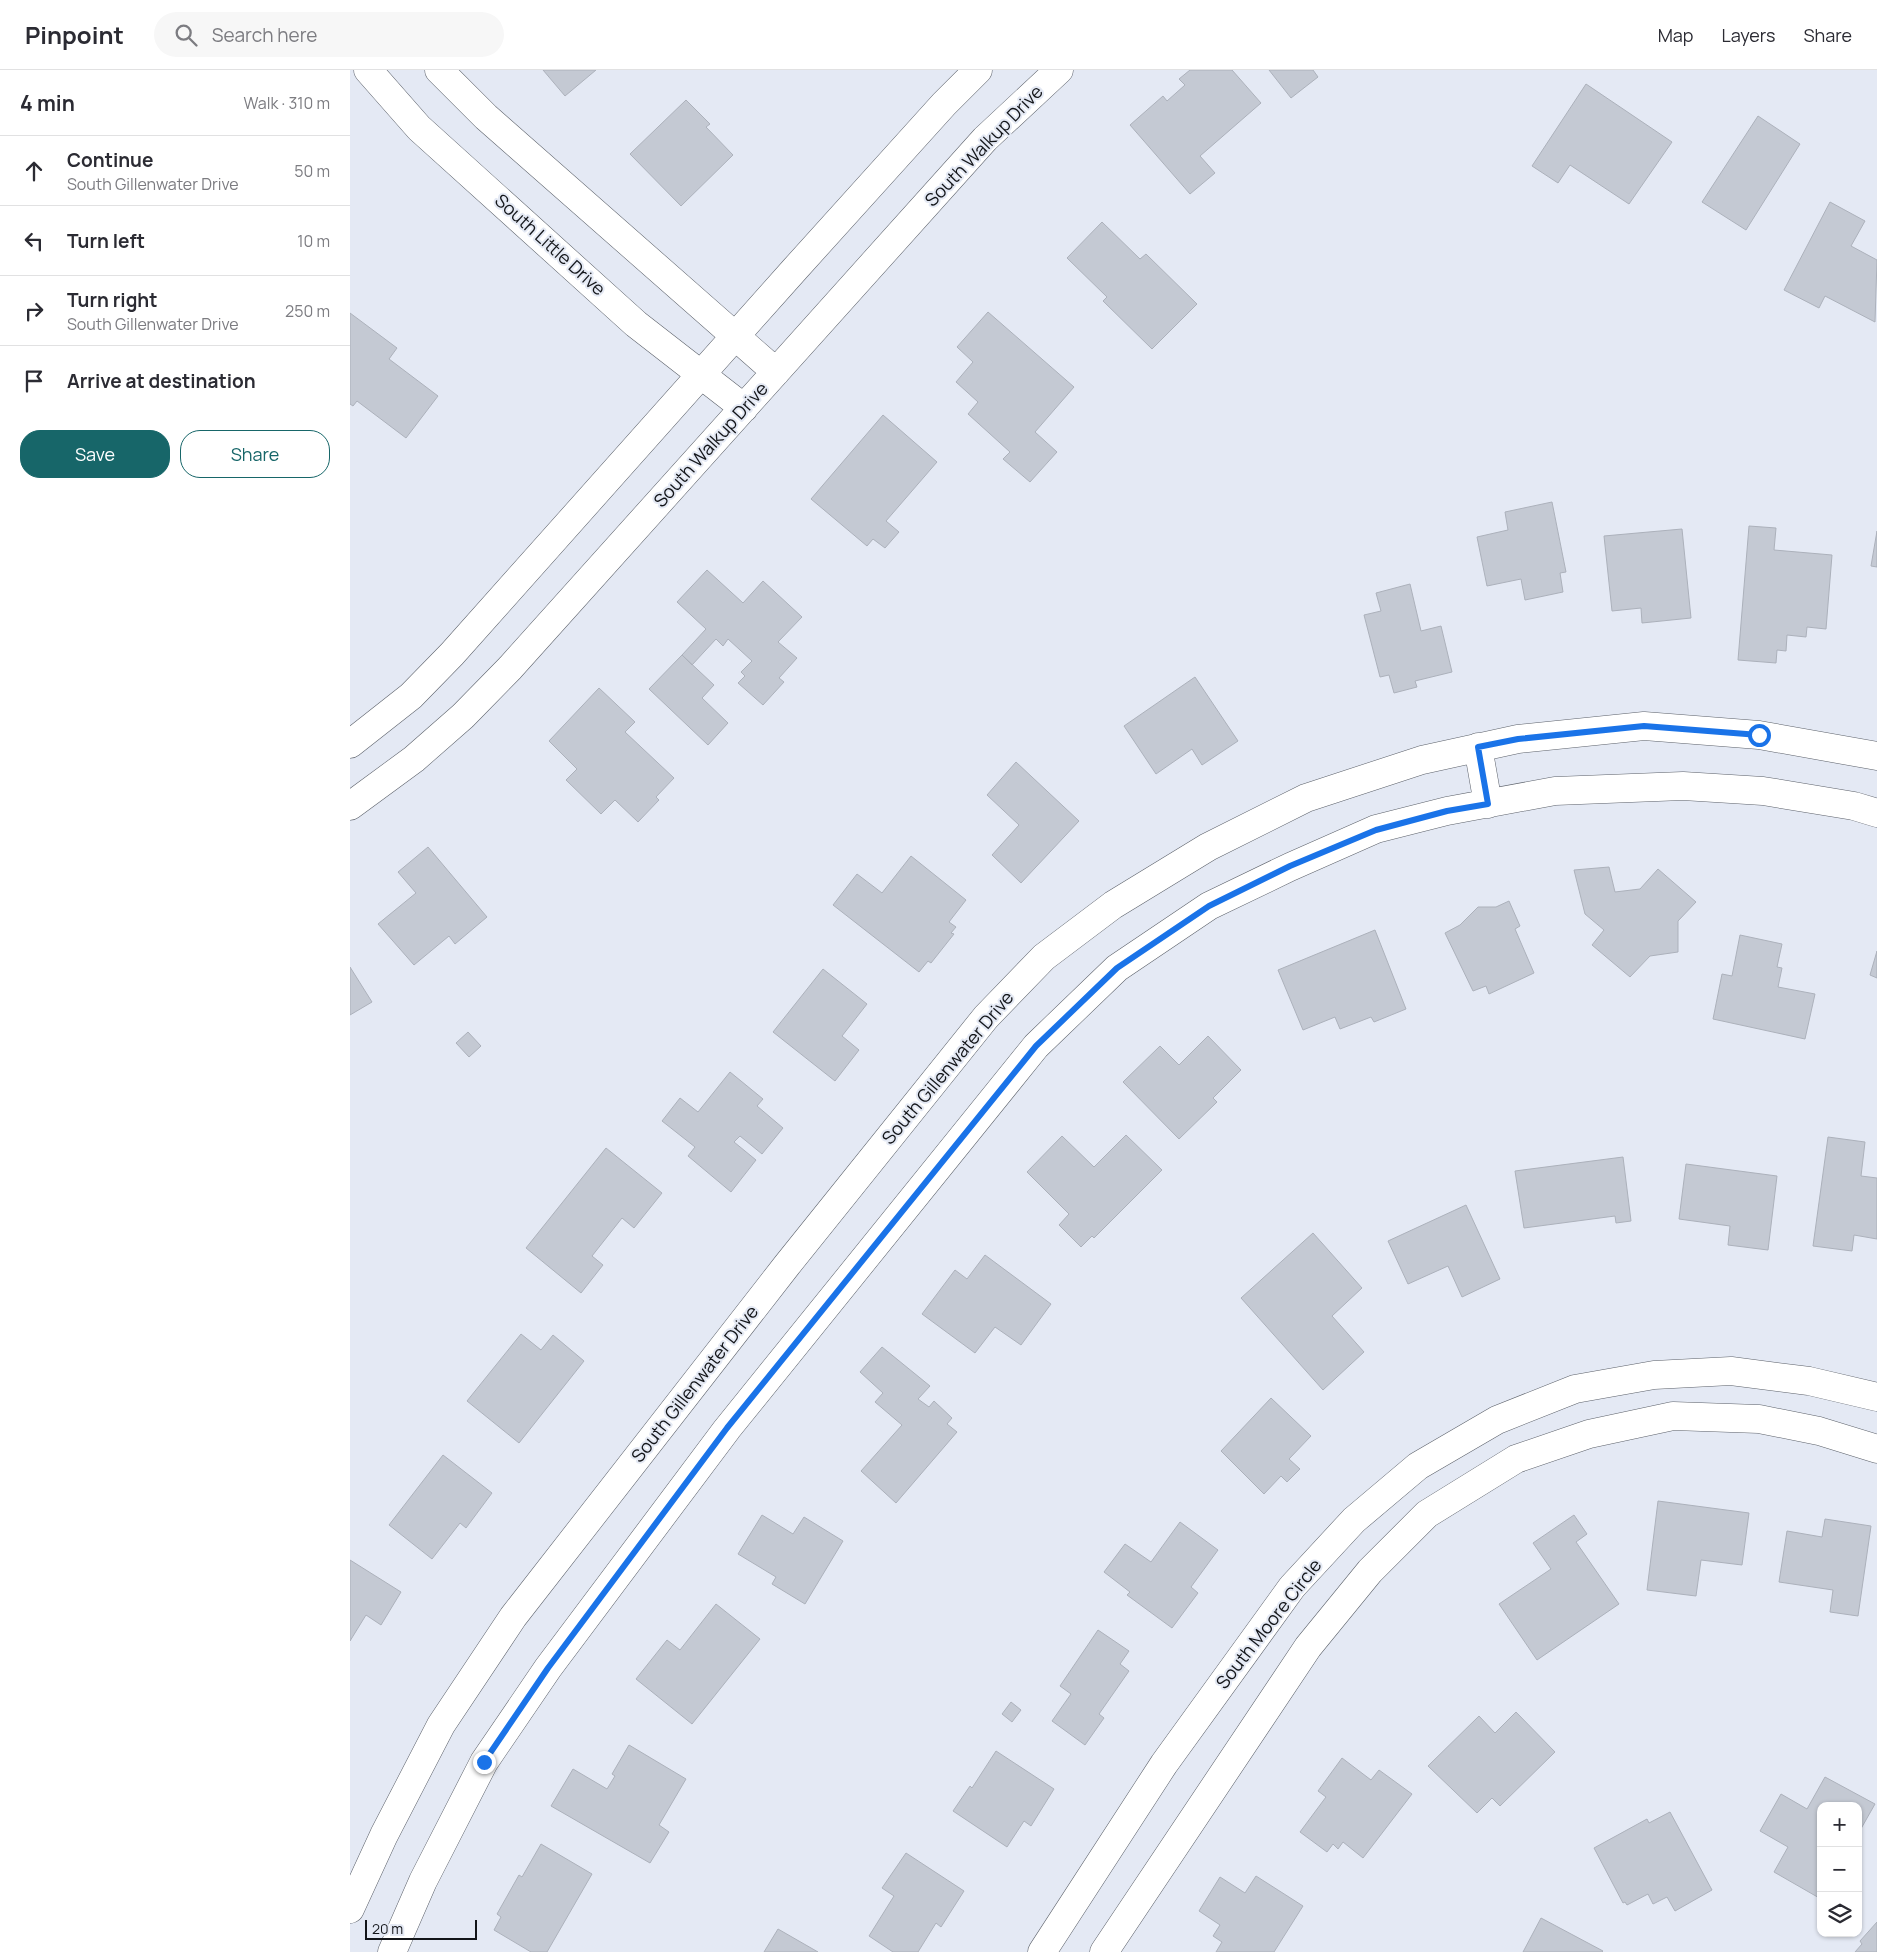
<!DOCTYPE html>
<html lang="en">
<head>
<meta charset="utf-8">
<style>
	body { margin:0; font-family:Manrope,sans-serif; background:#f7f7f7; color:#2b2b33 }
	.controls { position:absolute; right:15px; bottom:15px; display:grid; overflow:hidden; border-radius:10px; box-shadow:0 1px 4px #0004 }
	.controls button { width:45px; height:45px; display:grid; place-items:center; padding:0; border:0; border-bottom:1px solid #e1e1e2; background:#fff; color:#2b2b33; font:25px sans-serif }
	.scale { position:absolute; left:15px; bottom:12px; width:112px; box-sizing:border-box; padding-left:5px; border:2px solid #131519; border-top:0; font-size:14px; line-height:18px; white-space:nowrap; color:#131519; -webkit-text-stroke:4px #e4e9f4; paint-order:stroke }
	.stop { position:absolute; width:15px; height:15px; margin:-11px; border:4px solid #1a73e8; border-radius:50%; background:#fff }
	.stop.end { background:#1a73e8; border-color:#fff; box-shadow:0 1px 5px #0008 }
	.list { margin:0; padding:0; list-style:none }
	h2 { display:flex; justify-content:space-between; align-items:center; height:65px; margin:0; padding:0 20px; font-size:21px }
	h2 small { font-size:16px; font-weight:400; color:#7c7c81 }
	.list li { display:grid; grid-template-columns:32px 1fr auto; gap:15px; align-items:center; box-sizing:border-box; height:70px; padding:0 20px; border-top:1px solid #e1e1e2 }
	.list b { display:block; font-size:19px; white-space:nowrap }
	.list p { margin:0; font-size:16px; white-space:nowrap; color:#7c7c81 }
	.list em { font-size:16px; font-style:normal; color:#7c7c81 }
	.actions { display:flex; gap:10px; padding:15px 20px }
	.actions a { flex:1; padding:11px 0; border:1px solid #176669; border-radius:20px; text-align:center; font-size:18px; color:#176669 }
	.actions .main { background:#176669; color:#fff }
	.icon { flex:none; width:28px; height:28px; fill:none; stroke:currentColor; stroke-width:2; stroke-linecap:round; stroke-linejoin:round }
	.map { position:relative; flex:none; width:1527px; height:1882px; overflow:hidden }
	header { display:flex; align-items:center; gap:30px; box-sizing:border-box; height:70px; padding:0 25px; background:#fff; border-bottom:1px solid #e1e1e2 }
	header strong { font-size:24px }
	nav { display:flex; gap:28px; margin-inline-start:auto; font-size:18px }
	.search { width:350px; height:45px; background:#f7f7f7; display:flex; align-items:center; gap:12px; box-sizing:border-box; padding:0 18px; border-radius:28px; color:#7c7c81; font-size:19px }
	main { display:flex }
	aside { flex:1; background:#fff }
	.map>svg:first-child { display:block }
	.building { fill:#c4c9d3; stroke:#acb1bb }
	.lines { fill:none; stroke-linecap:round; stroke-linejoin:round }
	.street-casing { stroke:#5c616a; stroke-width:29 }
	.street { stroke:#fff; stroke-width:28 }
	.route { stroke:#1a73e8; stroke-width:6 }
	.labels { text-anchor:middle; stroke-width:4; stroke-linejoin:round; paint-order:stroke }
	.street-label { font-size:18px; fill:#131519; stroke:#e4e9f4 }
</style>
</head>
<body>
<header>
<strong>Pinpoint</strong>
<div class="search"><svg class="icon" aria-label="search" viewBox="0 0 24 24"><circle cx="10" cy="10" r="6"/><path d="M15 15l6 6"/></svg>Search here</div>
<nav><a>Map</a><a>Layers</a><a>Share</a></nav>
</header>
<main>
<aside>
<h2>4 min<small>Walk · 310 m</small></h2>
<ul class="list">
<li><svg class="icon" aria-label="ahead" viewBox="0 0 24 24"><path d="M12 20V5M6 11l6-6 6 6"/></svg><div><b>Continue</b><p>South Gillenwater Drive</p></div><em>50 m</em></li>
<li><svg class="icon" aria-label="left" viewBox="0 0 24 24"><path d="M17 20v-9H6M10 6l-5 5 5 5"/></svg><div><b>Turn left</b></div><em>10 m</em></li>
<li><svg class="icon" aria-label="right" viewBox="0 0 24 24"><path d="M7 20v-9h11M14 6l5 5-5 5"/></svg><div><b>Turn right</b><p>South Gillenwater Drive</p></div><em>250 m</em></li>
<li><svg class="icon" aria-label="arrive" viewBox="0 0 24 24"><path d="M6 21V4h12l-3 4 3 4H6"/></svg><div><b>Arrive at destination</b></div></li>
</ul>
<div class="actions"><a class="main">Save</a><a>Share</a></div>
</aside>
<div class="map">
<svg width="1527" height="1882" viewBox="0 0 1527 1882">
	<rect width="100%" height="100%" fill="#e4e9f4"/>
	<path class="building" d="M193 0H246L215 26Z
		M840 0H882L911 33 850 86 865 103 840 124 780 55 813 26 817 31 835 15 829 9Z
		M919 0H963L968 7 941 28Z
		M1236 14 1322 72 1279 134 1220 95 1208 113 1182 96Z
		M336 30 360 54 356 57 383 85 331 136 280 84Z
		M1408 46 1450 74 1396 160 1352 132Z
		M1480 132 1515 151 1501 176 1527 190 1525 252 1475 226 1469 238 1434 220Z
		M752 152 790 189 796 184 847 234 802 279 753 231 757 227 717 188Z
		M638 242 724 317 685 362 707 382 680 412 653 389 660 382 618 344 628 332 606 312 623 292 607 277Z
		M0 243 47 278 39 289 88 326 56 368 7 331 3 336 0 334Z
		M533 345 587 392 536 451 549 462 535 478 523 469 517 476 461 429Z
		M1202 432 1216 502 1210 503 1213 522 1175 530 1171 509 1137 516 1127 467 1158 460 1155 442Z
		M1399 456 1426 458 1424 480 1482 485 1476 559 1457 557 1456 567 1437 565 1436 581 1427 580 1426 593 1388 590Z
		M1332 459 1341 548 1292 553 1291 538 1262 541 1254 466Z
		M1527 461V497L1521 496Z
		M357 500 393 533 413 511 452 547 428 572 447 588 429 608 434 612 413 635 388 613 395 606 391 602 402 591 378 569 373 576 366 569 342 595 332 585 356 559 327 532Z
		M1060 514 1071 561 1091 556 1102 602 1065 611 1067 617 1044 623 1039 605 1030 607 1014 545 1031 541 1026 523Z
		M332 585 364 615 352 628 378 653 358 675 299 619Z
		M845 607 888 671 852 695 842 679 806 704 774 656Z
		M249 618 285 652 275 662 324 708 306 727 309 730 288 752 265 730 251 744 216 710 227 699 199 671Z
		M666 692 729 751 671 813 642 785 669 755 637 725Z
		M78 777 137 847 105 874 99 866 64 895 28 854 66 823 48 802Z
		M561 786 616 830 599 852 606 857 601 863 604 864 581 893 578 891 569 902 483 835 507 804 532 823Z
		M1259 797 1265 822 1290 819 1308 799 1346 832 1328 851V882L1300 886 1280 907 1242 875 1254 860 1235 844 1224 800Z
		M1159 831 1170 856 1165 859 1184 903 1139 924 1136 916 1123 921 1095 863 1110 855 1128 837H1146Z
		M1025 860 1056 939 1024 952 1021 947 990 959 985 947 953 960 928 900Z
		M1390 865 1432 874 1427 897 1432 898 1428 917 1465 924 1455 969 1363 949 1372 904 1382 906Z
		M1527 881V908L1520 905Z
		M0 897 22 932 0 945Z
		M473 899 517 934 492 966 509 980 485 1011 423 962Z
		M118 962 131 976 119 987 106 973Z
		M858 966 891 1000 863 1028 867 1032 829 1069 773 1012 810 976 829 995Z
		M380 1002 413 1029 407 1036 433 1058 412 1084 390 1066 384 1072 406 1090 381 1122 338 1086 345 1077 312 1051 330 1028 348 1042Z
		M776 1065 812 1100 744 1168 742 1166 731 1177 709 1155 719 1144 677 1102 712 1066 744 1097Z
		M1478 1067 1515 1072 1511 1106 1527 1108V1169L1504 1165 1502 1181 1463 1176Z
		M256 1078 312 1123 284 1158 272 1148 242 1186 253 1195 231 1223 176 1178Z
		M1273 1087 1281 1151 1266 1153 1265 1146 1174 1158 1165 1101Z
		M1336 1094 1427 1106 1418 1180 1378 1175 1380 1156 1329 1149Z
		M1116 1135 1150 1209 1112 1227 1098 1196 1058 1214 1038 1171Z
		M963 1163 1012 1218 982 1246 1014 1282 973 1320 891 1228Z
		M635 1185 701 1234 671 1275 645 1257 625 1283 572 1244 605 1200 617 1209Z
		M171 1264 191 1280 203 1265 234 1291 169 1373 117 1331Z
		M532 1277 580 1316 568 1329 579 1337 584 1331 602 1348 597 1354 607 1362 546 1433 511 1401 552 1355 525 1332 533 1323 510 1302Z
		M921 1328 961 1366 939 1389 950 1399 937 1412 931 1406 914 1424 871 1381Z
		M93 1385 142 1423 116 1458 110 1453 82 1489 39 1455Z
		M1308 1431 1399 1443 1392 1495 1351 1490 1346 1526 1297 1520Z
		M412 1445 443 1464 454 1447 493 1471 455 1534 422 1514 426 1507 388 1484Z
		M1224 1445 1237 1464 1226 1472 1269 1534 1187 1590 1149 1534 1201 1499 1183 1473Z
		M1475 1449 1521 1456 1508 1546 1480 1542 1483 1520 1429 1512 1437 1461 1472 1467Z
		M830 1452 868 1480 841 1517 848 1523 822 1558 777 1525 780 1522 754 1502 775 1474 801 1492Z
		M0 1490 51 1522 31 1555 16 1545 0 1571Z
		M366 1534 410 1569 342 1654 286 1609 317 1570 330 1580Z
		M748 1560 779 1581 770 1594 779 1601 749 1644 754 1648 735 1675 702 1651 721 1624 710 1616Z
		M661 1632 671 1640 662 1652 652 1644Z
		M1166 1642 1205 1682 1150 1736 1142 1728 1127 1743 1078 1696 1129 1646 1145 1663Z
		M279 1675 336 1709 309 1755 319 1762 300 1793 201 1736 223 1699 257 1719 265 1706 262 1704Z
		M646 1681 704 1719 681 1756 674 1751 657 1777 603 1741 620 1716 622 1718Z
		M992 1688 1021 1710 1029 1700 1062 1724 1013 1788 993 1772 988 1779 983 1774 977 1782 950 1762 976 1727 968 1721Z
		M1475 1707 1525 1734 1508 1764V1736H1471V1829L1424 1802 1438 1777 1410 1761 1431 1724 1457 1739Z
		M1320 1742 1362 1820 1325 1841 1317 1827 1303 1834 1298 1824 1277 1835 1275 1832 1273 1833 1244 1778 1297 1749 1299 1753Z
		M191 1774 242 1804 197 1882H181L144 1860 151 1847 147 1844 169 1805 172 1807Z
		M556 1783 614 1821 591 1857 586 1853 568 1882H543L519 1866 544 1826 532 1818Z
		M906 1806 953 1836 924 1882H866L872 1872 863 1866 870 1855 849 1841 870 1807 895 1823Z
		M1191 1848 1253 1881 1252 1882H1173Z
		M1527 1852V1882H1505L1512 1874 1510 1871Z
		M428 1859 468 1882H414Z"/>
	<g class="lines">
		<defs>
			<path id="street" d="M18 0 69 58 286 254 394 338
				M89 0 136 47 426 302
				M0 674 61 626 102 584 445 199 594 34 628 0
				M1128 677 1138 734
				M0 736 64 689 113 646 160 598 635 69 709 0
				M0 1839 34 1765 91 1655 163 1547 437 1195 636 947 694 887 763 835 858 777 956 728 1072 690 1168 669 1294 656 1409 665 1527 686
				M42 1882 73 1811 134 1692 198 1598 377 1359 686 976 767 898 859 836 940 797 1026 759 1097 741 1205 721 1333 716 1413 721 1504 736 1527 743
				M692 1882 814 1694 942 1517 1004 1450 1068 1396 1147 1350 1225 1319 1304 1305 1381 1301 1459 1311 1527 1327
				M754 1882 958 1577 1020 1501 1077 1444 1166 1389 1239 1364 1323 1346 1409 1349 1469 1361 1527 1379"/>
		</defs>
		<use href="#street" class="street-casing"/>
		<use href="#street" class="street"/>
	</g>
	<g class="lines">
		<path class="route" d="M134 1692 198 1598 377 1358 686 976 767 898 859 836 940 796 1026 760 1097 741 1138 734 1128 677 1168 669 1294 656 1409 665"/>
	</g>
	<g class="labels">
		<g class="street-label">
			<text transform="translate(634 76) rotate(-46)" y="6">South Walkup Drive</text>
			<text transform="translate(200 175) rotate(42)" y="6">South Little Drive</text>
			<text transform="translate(361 375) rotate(-48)" y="6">South Walkup Drive</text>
			<text transform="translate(598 998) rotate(-50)" y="6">South Gillenwater Drive</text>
			<text transform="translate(345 1314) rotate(-52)" y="6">South Gillenwater Drive</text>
			<text transform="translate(919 1554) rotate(-52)" y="6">South Moore Circle</text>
		</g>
	</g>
</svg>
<div class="controls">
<button>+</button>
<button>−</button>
<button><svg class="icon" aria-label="layers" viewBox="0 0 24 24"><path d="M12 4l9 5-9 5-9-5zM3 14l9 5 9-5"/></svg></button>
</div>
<div class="scale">20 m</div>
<div class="stop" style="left:1409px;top:665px"></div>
<div class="stop end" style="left:134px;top:1692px"></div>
</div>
</main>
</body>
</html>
